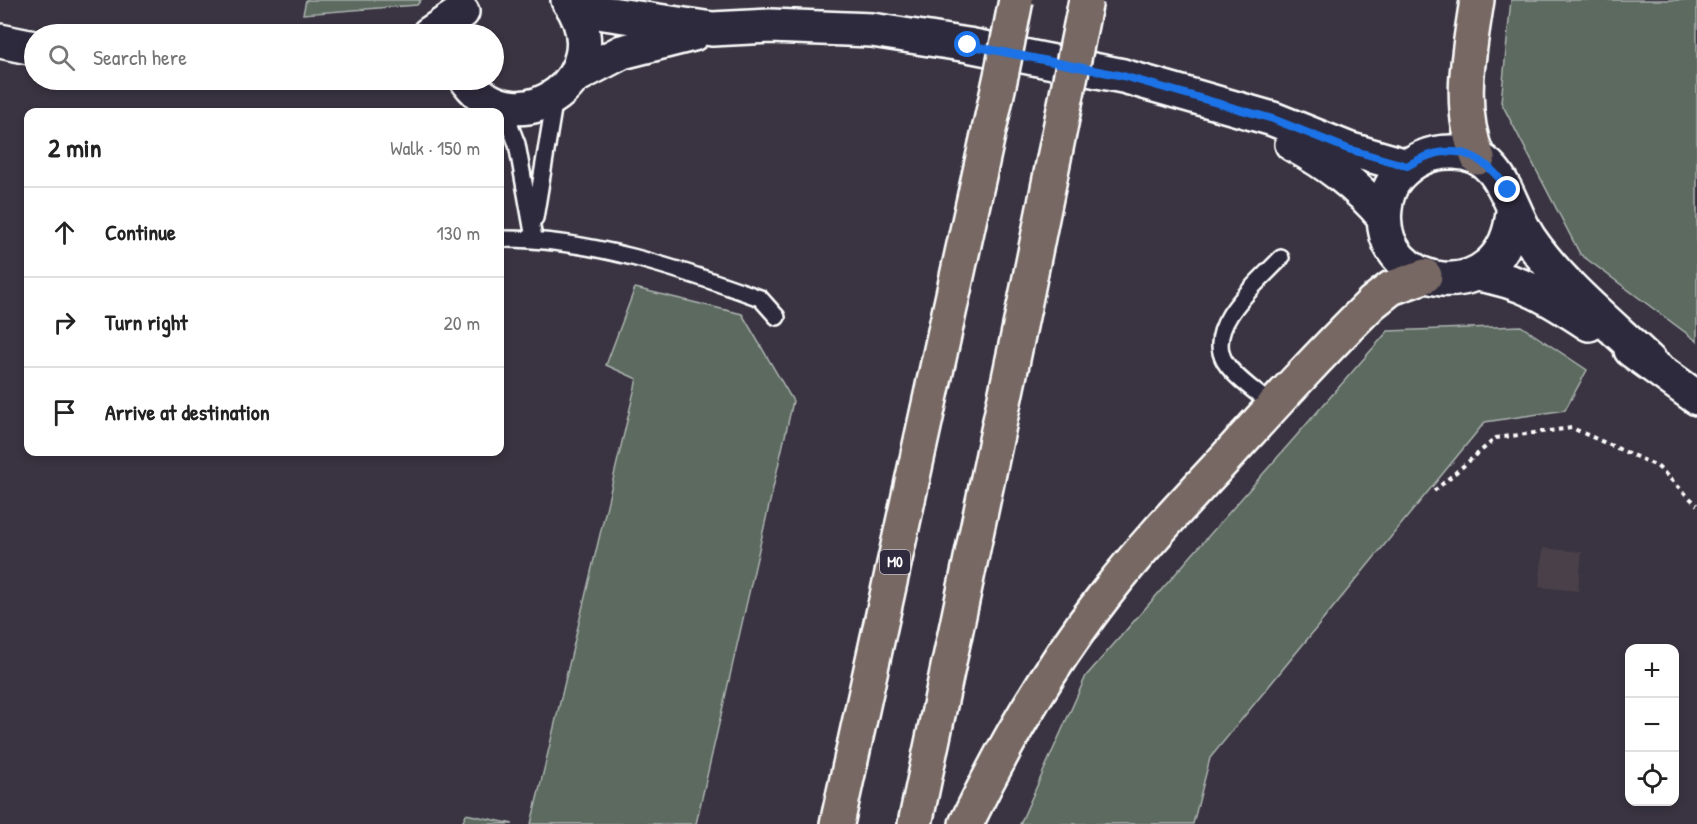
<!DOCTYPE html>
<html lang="en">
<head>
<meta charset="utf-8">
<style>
	body { margin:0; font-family:"Patrick Hand",sans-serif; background:#f6f6f6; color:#222 }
	.controls { position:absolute; right:18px; bottom:18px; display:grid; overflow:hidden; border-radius:12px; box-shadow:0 3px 9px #0003 }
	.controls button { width:54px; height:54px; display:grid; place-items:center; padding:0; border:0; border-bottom:2px solid #e0e0e0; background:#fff; color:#222; font:30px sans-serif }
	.stop { position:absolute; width:18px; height:18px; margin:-14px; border:4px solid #1a73e8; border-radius:50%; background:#fff }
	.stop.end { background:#1a73e8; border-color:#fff; box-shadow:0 2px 6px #0008 }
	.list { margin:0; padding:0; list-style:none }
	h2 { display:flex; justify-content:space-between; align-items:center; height:78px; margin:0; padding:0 24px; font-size:26px }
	h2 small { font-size:20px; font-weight:400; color:#767676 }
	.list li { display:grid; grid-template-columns:39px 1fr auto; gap:18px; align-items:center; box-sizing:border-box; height:90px; padding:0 24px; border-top:2px solid #e0e0e0 }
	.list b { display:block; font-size:22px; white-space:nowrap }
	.list em { font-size:20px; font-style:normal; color:#767676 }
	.icon { flex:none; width:33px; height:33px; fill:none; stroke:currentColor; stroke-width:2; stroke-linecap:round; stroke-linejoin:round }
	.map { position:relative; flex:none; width:1697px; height:824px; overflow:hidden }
	.search { position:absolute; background:#fff; box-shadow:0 3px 9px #0003; left:24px; top:24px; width:480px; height:66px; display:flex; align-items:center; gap:15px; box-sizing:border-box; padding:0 21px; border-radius:33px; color:#767676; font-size:22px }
	.panel { position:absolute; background:#fff; box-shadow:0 3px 9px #0003; left:24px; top:108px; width:480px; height:348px; border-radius:12px }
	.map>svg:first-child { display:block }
	.built { fill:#484048 }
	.green { fill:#5b6a60; stroke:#adb4b0; stroke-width:1.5 }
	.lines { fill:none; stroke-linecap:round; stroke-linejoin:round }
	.lane-casing { stroke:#fff; stroke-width:20 }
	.secondary-casing { stroke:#fff; stroke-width:38 }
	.highway-casing { stroke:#fff; stroke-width:38 }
	.path { stroke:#fff; stroke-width:4; stroke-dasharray:4.5 4.5; stroke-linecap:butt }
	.lane { stroke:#2f2a3d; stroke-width:15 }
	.secondary { stroke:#2f2a3d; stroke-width:33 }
	.highway { stroke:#776864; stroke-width:33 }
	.highway-bridge-casing { stroke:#fff; stroke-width:38; stroke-linecap:butt }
	.highway-bridge { stroke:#776864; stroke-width:33 }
	.route { stroke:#1a73e8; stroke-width:8 }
	.labels { text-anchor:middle; stroke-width:5; stroke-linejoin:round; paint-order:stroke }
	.shield { fill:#2f2a3d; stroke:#c1bfc5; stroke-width:1.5 }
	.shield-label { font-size:15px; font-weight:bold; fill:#fff }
</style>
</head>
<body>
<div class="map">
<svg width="1697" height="824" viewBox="0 0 1697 824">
	<rect width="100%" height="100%" fill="#3a3442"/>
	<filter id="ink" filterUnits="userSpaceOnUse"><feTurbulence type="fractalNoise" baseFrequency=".0167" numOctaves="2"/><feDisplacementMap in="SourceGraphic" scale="12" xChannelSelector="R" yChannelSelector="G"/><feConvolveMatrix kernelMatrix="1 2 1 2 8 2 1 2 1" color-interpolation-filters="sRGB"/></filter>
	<g filter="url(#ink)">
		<path class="built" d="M1543 548 1582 552 1578 591 1539 587Z"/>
		<path class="green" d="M306 0H421L417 5 303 14Z
			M1511 0H1697V341L1580 254 1501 102Z
			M635 288 742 314 793 401 696 824H531L637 379 606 365Z
			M1521 326 1587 370 1565 410 1485 422 1210 758 1193 824H1020L1086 676 1388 331Z
			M466 814 513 824H462Z"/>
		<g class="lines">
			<defs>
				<path id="lane" d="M502 105 517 144 534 238
					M535 218 555 97
					M500 239C588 238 677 268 760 298L777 317
					M1273 406C1258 393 1236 379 1225 362 1203 326 1259 282 1281 258"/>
				<path id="secondary" d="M569 1 604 13 712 29 770 26 872 30 968 45 1123 76 1273 119 1348 149 1407 166
					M429 34 462 12
					M0 41 34 48
					M574 77 622 52 693 34
					M467 80C518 150 623 74 568 0
					M1292 144C1328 164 1357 185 1384 217
					M1513 211C1505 313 1375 291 1385 209 1386 197 1390 185 1398 176 1413 159 1431 151 1454 152 1503 153 1508 206 1529 238 1561 285 1608 322 1649 361
					M1477 274C1523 281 1551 299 1589 324
					M1631 350 1697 398"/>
				<path id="highway" d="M1477 0C1469 54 1457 106 1478 158
					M837 824 1002 71
					M915 824 1024 307
					M966 824C1005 743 1050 666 1105 595 1141 548 1182 505 1222 462 1271 408 1320 354 1372 303L1391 288 1425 276"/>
			</defs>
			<use href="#lane" class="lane-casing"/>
			<use href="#secondary" class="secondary-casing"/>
			<use href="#highway" class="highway-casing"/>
			<path class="path" d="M1434 491 1496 438 1572 428 1657 466 1697 505"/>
			<use href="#lane" class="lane"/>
			<use href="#secondary" class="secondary"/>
			<use href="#highway" class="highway"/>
			<defs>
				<path id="highway-bridge" d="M1002 71 1016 0
					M1024 307 1086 0"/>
			</defs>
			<use href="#highway-bridge" class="highway-bridge-casing"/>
			<use href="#highway-bridge" class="highway-bridge"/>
		</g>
	</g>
	<g class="lines" filter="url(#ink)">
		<path class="route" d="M968 45 1123 76 1273 119 1348 149 1407 166C1449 140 1481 150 1508 190"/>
	</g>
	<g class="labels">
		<rect class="shield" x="880" y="550" width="30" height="24" rx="4.5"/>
		<g class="shield-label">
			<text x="895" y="567">M0</text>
		</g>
	</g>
</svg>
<div class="controls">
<button>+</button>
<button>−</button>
<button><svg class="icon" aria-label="locate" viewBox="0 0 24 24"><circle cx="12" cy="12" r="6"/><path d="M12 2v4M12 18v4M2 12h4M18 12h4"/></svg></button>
</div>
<div class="stop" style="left:968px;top:45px"></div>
<div class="stop end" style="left:1508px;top:190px"></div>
<div class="search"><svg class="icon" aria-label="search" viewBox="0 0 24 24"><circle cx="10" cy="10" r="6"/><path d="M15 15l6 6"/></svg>Search here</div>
<section class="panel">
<h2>2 min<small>Walk · 150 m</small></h2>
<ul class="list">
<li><svg class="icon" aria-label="ahead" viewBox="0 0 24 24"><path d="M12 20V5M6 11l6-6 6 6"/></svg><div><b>Continue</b></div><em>130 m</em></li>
<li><svg class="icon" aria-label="right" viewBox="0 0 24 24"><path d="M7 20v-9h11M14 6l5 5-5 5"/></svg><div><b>Turn right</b></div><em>20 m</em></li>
<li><svg class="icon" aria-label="arrive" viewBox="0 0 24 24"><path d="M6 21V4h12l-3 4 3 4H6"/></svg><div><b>Arrive at destination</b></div></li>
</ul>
</section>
</div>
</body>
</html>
